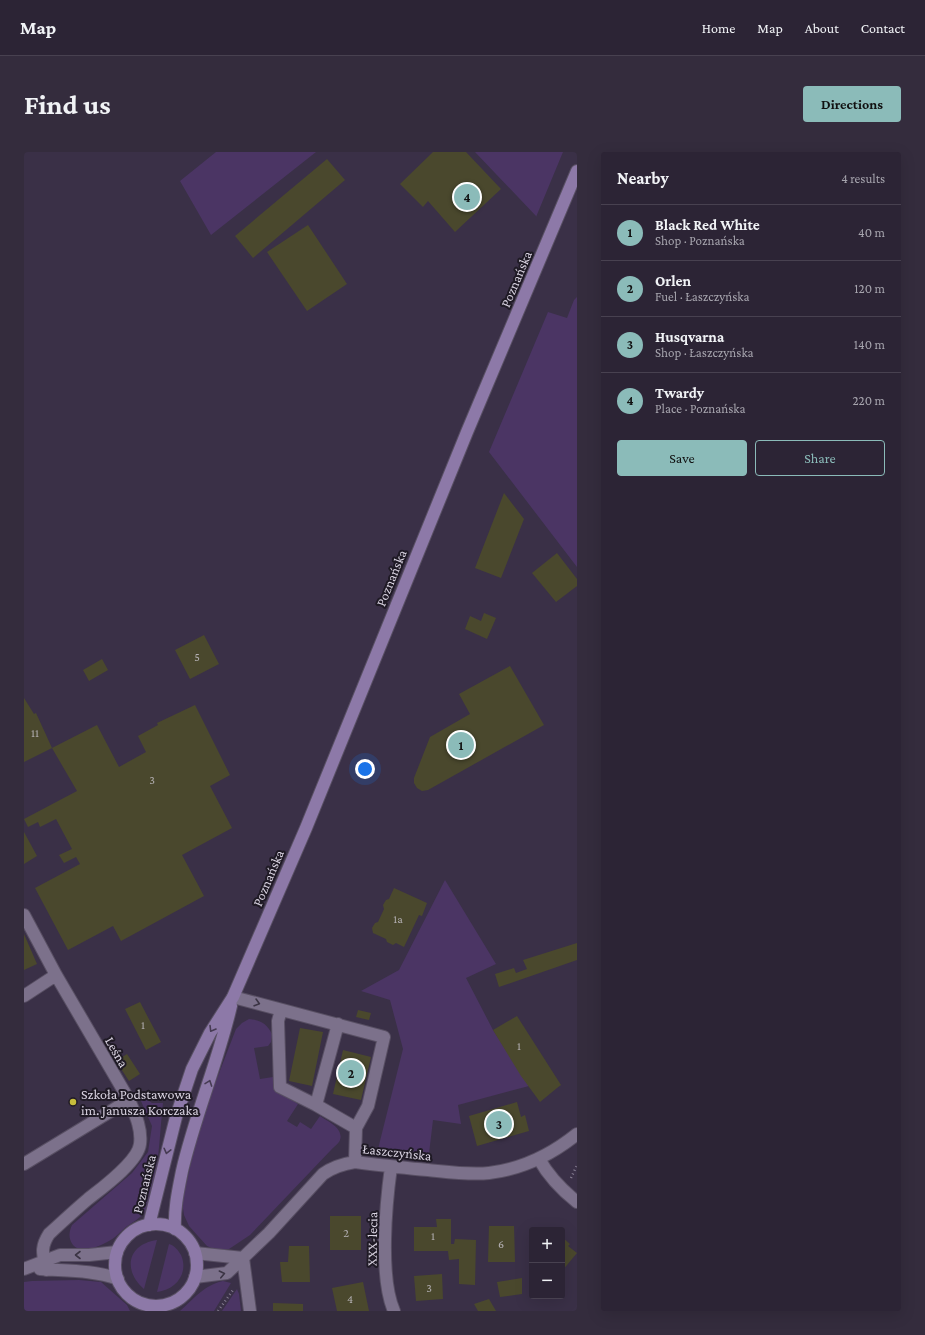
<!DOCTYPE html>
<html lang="en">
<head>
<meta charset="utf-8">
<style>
	body { margin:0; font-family:"Crimson Pro",serif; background:#342c3d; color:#f1f3f6 }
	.controls { position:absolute; right:12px; bottom:12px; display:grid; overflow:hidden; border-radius:4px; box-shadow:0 4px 16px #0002 }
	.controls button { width:36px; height:36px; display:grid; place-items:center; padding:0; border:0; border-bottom:1px solid #484150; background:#2c2435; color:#f1f3f6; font:20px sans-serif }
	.you { position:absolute; left:341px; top:617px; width:14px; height:14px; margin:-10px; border:3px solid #fff; border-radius:50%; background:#1a73e8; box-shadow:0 0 0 6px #1a73e833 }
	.badge { display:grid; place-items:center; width:26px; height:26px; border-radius:50%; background:#8bbbb9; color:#111; font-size:13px; font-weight:700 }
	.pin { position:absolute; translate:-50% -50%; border:2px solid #fff; box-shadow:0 1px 4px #0006 }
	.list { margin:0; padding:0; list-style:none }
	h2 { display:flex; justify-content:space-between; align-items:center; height:52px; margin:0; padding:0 16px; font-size:17px }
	h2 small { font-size:13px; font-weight:400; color:#a6a4ad }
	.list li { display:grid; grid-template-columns:26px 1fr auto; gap:12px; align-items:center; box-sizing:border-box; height:56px; padding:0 16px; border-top:1px solid #484150 }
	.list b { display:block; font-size:15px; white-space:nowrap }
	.list p { margin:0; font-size:13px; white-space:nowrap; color:#a6a4ad }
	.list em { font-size:13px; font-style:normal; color:#a6a4ad }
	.actions { display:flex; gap:8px; padding:12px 16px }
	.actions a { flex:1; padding:9px 0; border:1px solid #8bbbb9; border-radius:4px; text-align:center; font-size:14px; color:#8bbbb9 }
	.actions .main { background:#8bbbb9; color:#111 }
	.map { position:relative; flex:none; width:553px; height:1159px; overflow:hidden; border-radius:4px }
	header { display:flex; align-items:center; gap:24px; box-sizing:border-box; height:56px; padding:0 20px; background:#2c2435; border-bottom:1px solid #484150 }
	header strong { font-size:19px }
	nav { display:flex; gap:22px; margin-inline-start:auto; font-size:14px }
	.intro { display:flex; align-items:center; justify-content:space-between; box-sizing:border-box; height:96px; padding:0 24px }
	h1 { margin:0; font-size:28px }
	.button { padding:10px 18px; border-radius:4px; background:#8bbbb9; color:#111; font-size:14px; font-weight:700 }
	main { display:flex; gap:24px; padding:0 24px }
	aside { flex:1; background:#2c2435; border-radius:4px; box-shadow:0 4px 16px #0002 }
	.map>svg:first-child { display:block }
	.green { fill:#4b3564 }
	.building { fill:#4a482d }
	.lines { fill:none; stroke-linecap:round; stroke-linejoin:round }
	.minor-casing { stroke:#584f63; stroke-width:14 }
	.major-casing { stroke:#584f63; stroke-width:14 }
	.path { stroke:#867e91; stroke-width:2.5; stroke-dasharray:1 3; stroke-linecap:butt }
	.minor { stroke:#7c718b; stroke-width:12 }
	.major { stroke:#8d79a8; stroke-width:12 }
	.oneway { stroke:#3b3444 }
	.oneway2 { stroke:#463b53 }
	.poi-dot { fill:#c6bc3c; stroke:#1f1a25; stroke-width:1.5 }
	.labels { text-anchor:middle; stroke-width:4; stroke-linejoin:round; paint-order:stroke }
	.number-label { font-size:12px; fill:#b4b0b3 }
	.street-label { font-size:14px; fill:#d8d2e0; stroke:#1f1a25 }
	.poi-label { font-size:14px; fill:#d8d2e0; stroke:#1f1a25; text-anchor:start }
</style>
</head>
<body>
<header>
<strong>Map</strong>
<nav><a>Home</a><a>Map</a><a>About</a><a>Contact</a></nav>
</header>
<div class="intro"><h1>Find us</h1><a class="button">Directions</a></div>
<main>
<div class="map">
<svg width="553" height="1159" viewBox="0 0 553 1159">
	<rect width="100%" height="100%" fill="#3a3047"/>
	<path class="green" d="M192 0H292L187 83 156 29Z
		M451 0H539L512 65V64Z
		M553 145V415L465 300 524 160 543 166 550 148Z
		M421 728 472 812 442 826 469 878 505 934 434 953 437 972 409 968 404 1010 353 1001 379 897 366 848 337 839 375 818Z
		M225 867C237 868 243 872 248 882L247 890 244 894 230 896 236 927 249 925 252 938 274 952 263 969 273 975 276 970 287 977 296 964C303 969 320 976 316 988 315 991 310 995 307 998L226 1083 205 1097H190L183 1094 165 1074 160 1063 158 1050 171 993 182 955 212 877 218 871Z
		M113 940 128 951H139C136 974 134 1043 121 1060 116 1066 109 1070 102 1075 98 1078 95 1082 91 1085 82 1092 58 1104 49 1093 44 1086 45 1080 48 1073L108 1021 124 1000 128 974Z
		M133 1088 120 1137C98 1118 104 1092 133 1088Z
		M145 1092C151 1094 154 1098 157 1103 165 1121 152 1138 133 1140Z
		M55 1128 77 1130 103 1153 106 1159H0V1130L8 1129Z
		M199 1129 207 1131 190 1159H156C170 1147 180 1133 199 1129Z
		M213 1137 215 1142 217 1159H198Z"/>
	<path class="building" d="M409 0H442L477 37 431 80 404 49 399 55 376 32Z
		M303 7 321 28 229 106 211 84Z
		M284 73 323 132 283 159 243 100Z
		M480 341 500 367 477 426 451 416Z
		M533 401 553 427V434L532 450 508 421Z
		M460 461 472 466 463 487 441 477 446 464 457 469Z
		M180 483 195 512 166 527 151 498Z
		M78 507 84 518 65 529 59 518Z
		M486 514 520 573 404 638 398 639 393 636 390 631V626L406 585 446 562 435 542Z
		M0 546 10 562 12 561 28 596 0 610Z
		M171 553 206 623 186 634 208 676 158 703 180 744 97 789 89 774 44 798 11 736 56 712 52 705 40 711 35 703 48 697 32 667 16 675 14 670 4 675 0 667 53 639 28 596 73 573 95 615 122 600 114 584 134 573 133 571Z
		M0 680 13 704 0 712Z
		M370 736 403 751 398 764 395 763 380 795 372 791 369 793 363 790 362 787 349 781 348 776 351 771 354 770 360 757 359 753 362 748 365 747Z
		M0 782 13 812 0 818Z
		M553 791V808L475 835 471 822 490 816 492 821 503 817 499 808Z
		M116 850 137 890 122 898 101 857Z
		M334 858 347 861 345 868 332 865Z
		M493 864 537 933 533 936 516 950 497 924 469 878Z
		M276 876 299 880 288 934 265 929Z
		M319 898 347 905 337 948 309 942Z
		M103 902 116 922 105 929 92 909Z
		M493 950 497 965 501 963 505 979 453 994 445 964Z
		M306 1064H337V1098H306Z
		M412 1067H427V1092H430L431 1087 452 1088 451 1133 435 1132V1107L425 1108 424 1099H390V1075H413Z
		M465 1074H490L491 1110H464Z
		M538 1085 546 1092 544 1094 553 1101 538 1119Z
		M265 1094H285L286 1130H258L256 1110H264Z
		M418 1122 419 1147 392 1149 390 1124Z
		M498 1126V1142L476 1145 473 1130Z
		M339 1130 345 1159H313L308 1136Z
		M465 1147 472 1159H454L450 1152Z
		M249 1151 279 1152V1159H249Z"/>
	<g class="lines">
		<defs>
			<path id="minor" d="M0 763 32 823 105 948C111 962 118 976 116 992 114 1010 78 1036 64 1047 51 1058 38 1070 25 1082 16 1096 19 1102 22 1118
				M0 844 32 823
				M209 845 360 885 344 954 332 976 331 1010
				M257 858 254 869 256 935 292 953 332 976
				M292 953 314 872
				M515 1007C525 1025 538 1038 553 1050
				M0 1012 105 948
				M367 1015C362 1051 355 1125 370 1159
				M171 1101 219 1106
				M219 1106 226 1159
				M0 1117 36 1103H65L93 1100
				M16 1117C42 1119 69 1118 94 1127
				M171 1125 203 1121 245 1081 299 1022C309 1015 318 1012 331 1010 355 1013 380 1016 404 1018 424 1020 445 1023 465 1021 498 1017 527 1003 553 982"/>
			<path id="major" d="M91 1113a41 41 0 1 1 82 0a41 41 0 1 1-82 0Z
				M125 1073 152 965 168 917 186 881 209 845 282 676 443 280 553 19
				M151 1077C150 1057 154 1039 158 1019 171 963 194 910 207 854"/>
		</defs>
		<use href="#minor" class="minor-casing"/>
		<use href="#major" class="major-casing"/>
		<path class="path" d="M547 1026 553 1013
			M194 1159 209 1138"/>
		<use href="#minor" class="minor"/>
		<use href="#major" class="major"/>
	</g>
	<defs><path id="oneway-chevron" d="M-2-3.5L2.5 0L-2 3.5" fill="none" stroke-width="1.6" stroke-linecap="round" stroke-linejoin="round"/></defs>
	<g class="oneway">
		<use href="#oneway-chevron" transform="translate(233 851) rotate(16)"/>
		<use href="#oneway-chevron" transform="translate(54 1103) rotate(-180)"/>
		<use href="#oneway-chevron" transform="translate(198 1122) rotate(-13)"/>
	</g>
	<g class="oneway2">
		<use href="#oneway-chevron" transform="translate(188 877) rotate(121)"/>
		<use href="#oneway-chevron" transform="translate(185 931) rotate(-70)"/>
		<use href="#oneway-chevron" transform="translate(143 999) rotate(104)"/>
	</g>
	<circle class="poi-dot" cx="49" cy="950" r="4"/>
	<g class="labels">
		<g class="number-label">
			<text x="173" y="509">5</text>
			<text x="11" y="585">11</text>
			<text x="128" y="632">3</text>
			<text x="374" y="771">1a</text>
			<text x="119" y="877">1</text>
			<text x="495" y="898">1</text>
			<text x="322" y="1085">2</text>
			<text x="409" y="1088">1</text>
			<text x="477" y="1096">6</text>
			<text x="405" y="1140">3</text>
			<text x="326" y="1151">4</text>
		</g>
		<g class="street-label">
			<text transform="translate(492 127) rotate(-67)" y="5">Poznańska</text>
			<text transform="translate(367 426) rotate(-68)" y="5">Poznańska</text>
			<text transform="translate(244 726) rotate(-67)" y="5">Poznańska</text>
			<text transform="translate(93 900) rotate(60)" y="5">Leśna</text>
			<text transform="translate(373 1000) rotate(6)" y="5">Łaszczyńska</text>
			<text transform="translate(120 1032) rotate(-76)" y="5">Poznańska</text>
			<text transform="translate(348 1087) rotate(-89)" y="5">XXX-lecia</text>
		</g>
		<g class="poi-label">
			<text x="57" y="947">Szkoła Podstawowa<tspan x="57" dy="16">im. Janusza Korczaka</tspan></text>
		</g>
	</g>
</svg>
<div class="controls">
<button>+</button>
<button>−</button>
</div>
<div class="you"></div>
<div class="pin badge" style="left:437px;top:593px">1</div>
<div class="pin badge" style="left:327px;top:921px">2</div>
<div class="pin badge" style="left:475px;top:972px">3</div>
<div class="pin badge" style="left:443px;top:45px">4</div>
</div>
<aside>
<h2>Nearby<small>4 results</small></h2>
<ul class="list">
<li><span class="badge">1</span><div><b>Black Red White</b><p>Shop · Poznańska</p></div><em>40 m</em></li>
<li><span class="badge">2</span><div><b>Orlen</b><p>Fuel · Łaszczyńska</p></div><em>120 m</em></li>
<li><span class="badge">3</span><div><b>Husqvarna</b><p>Shop · Łaszczyńska</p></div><em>140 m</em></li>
<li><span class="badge">4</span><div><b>Twardy</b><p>Place · Poznańska</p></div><em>220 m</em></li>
</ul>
<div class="actions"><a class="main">Save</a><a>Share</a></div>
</aside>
</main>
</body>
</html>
